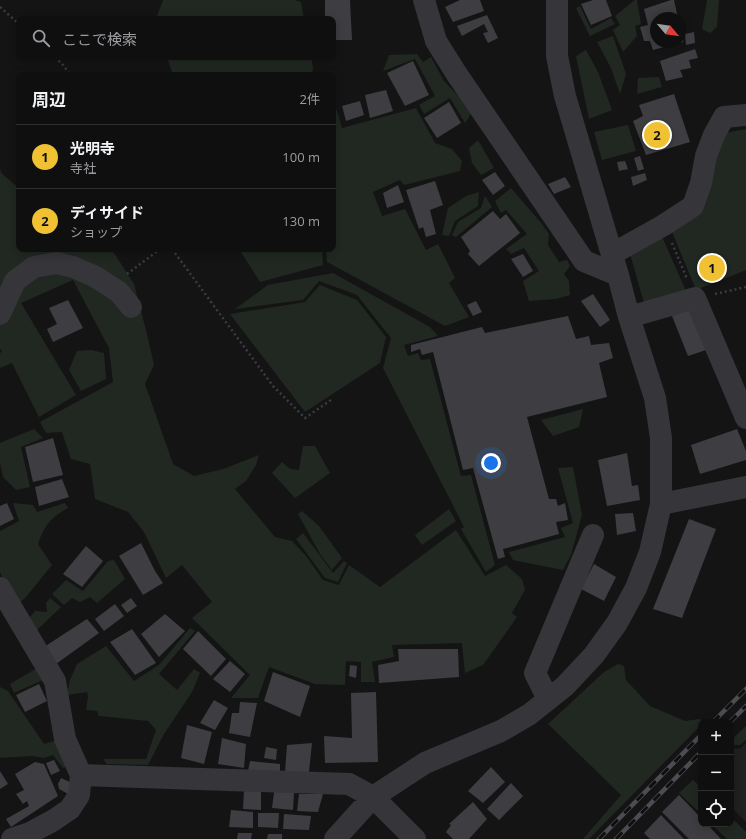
<!DOCTYPE html>
<html lang="ja">
<head>
<meta charset="utf-8">
<style>
	body { margin:0; font-family:"Open Sans","Noto Sans JP",sans-serif; background:#1d1d1e; color:#f1f3f6 }
	.controls { position:absolute; right:12px; bottom:12px; display:grid; overflow:hidden; border-radius:8px; box-shadow:0 2px 10px #0003 }
	.controls button { width:36px; height:36px; display:grid; place-items:center; padding:0; border:0; border-bottom:1px solid #2f2f30; background:#0f0f10; color:#f1f3f6; font:20px sans-serif }
	.compass { position:absolute; left:650px; top:12px; width:36px; height:36px; border-radius:50%; background:#0f0f10; box-shadow:0 2px 10px #0003; rotate:119deg }
	.you { position:absolute; left:491px; top:463px; width:14px; height:14px; margin:-10px; border:3px solid #fff; border-radius:50%; background:#1a73e8; box-shadow:0 0 0 6px #1a73e833 }
	.badge { display:grid; place-items:center; width:26px; height:26px; border-radius:50%; background:#f0c132; color:#111; font-size:13px; font-weight:700 }
	.pin { position:absolute; translate:-50% -50%; border:2px solid #fff; box-shadow:0 1px 4px #0006 }
	.list { margin:0; padding:0; list-style:none }
	h2 { display:flex; justify-content:space-between; align-items:center; height:52px; margin:0; padding:0 16px; font-size:17px }
	h2 small { font-size:13px; font-weight:400; color:#9b9c9f }
	.list li { display:grid; grid-template-columns:26px 1fr auto; gap:12px; align-items:center; box-sizing:border-box; height:64px; padding:0 16px; border-top:1px solid #2f2f30 }
	.list b { display:block; font-size:15px; white-space:nowrap }
	.list p { margin:0; font-size:13px; white-space:nowrap; color:#9b9c9f }
	.list em { font-size:13px; font-style:normal; color:#9b9c9f }
	.icon { flex:none; width:22px; height:22px; fill:none; stroke:currentColor; stroke-width:2; stroke-linecap:round; stroke-linejoin:round }
	.map { position:relative; flex:none; width:746px; height:839px; overflow:hidden }
	.search { position:absolute; background:#0f0f10; box-shadow:0 2px 10px #0003; left:16px; top:16px; width:320px; height:44px; display:flex; align-items:center; gap:10px; box-sizing:border-box; padding:0 14px; border-radius:8px; color:#9b9c9f; font-size:15px }
	.panel { position:absolute; background:#0f0f10; box-shadow:0 2px 10px #0003; left:16px; top:72px; width:320px; height:180px; border-radius:8px }
	.map>svg:first-child { display:block }
	.built { fill:#202022 }
	.green { fill:#202821 }
	.building { fill:#3e3e42 }
	.lines { fill:none; stroke-linecap:round; stroke-linejoin:round }
	.path { stroke:#3b3c41; stroke-width:2.5; stroke-dasharray:2 3; stroke-linecap:butt }
	.minor { stroke:#35353a; stroke-width:22 }
	.rail-casing { stroke:#4c4d53; stroke-width:4.5 }
	.rail { stroke:#0f0f10; stroke-width:3; stroke-dasharray:9; stroke-linecap:butt }
</style>
</head>
<body>
<div class="map">
<svg width="746" height="839" viewBox="0 0 746 839">
	<rect width="100%" height="100%" fill="#141415"/>
	<path class="built" d="M746 743V822L731 807V748L740 749Z"/>
	<path class="green" d="M163 0H295L301 2 304 19H156Z
		M635 0H637L641 24 635 26 637 36 623 52 613 30 620 25 615 16Z
		M707 0H719L717 27 710 33 702 29Z
		M580 6 591 29 611 18 615 24 590 36 576 8Z
		M613 36 626 74 620 94 611 68 597 42Z
		M586 50 598 72 612 110 589 119 576 56Z
		M417 54 423 62 431 57 444 81 467 105 471 114 465 123 450 98 424 114 419 105 435 96 415 59 383 71 389 55Z
		M167 57H311L313 68 312 75H173Z
		M659 77 662 87 637 94 638 78Z
		M333 101H334L342 128 416 108 435 143 452 149 462 161 460 171 404 185 400 180 373 192 382 216 405 209 426 250 438 244 455 278 449 283 469 317 445 326 327 262 326 249H333Z
		M628 125 636 151 602 160 594 132Z
		M746 129V270L696 290 672 232 725 133Z
		M478 140 494 168 481 175 472 163 469 148Z
		M0 167 1 173 19 188V249H108L114 253 134 284 147 334 154 365 145 384 173 464 194 476 223 469 259 455 256 465 246 481 235 489 275 537 292 541 306 556 323 580 339 585 349 565 380 587 456 530 485 576 506 565 522 579 525 590 512 613 517 617 483 665 465 673 462 643 392 645 394 657 372 662 375 682H361V662L346 661 345 685 315 684 269 667 258 698H231L250 675 192 618 212 602 182 565 166 578 144 532 128 512 95 499 90 464 71 459 62 432 46 433 40 422 113 382 109 348 73 280 21 303 76 395 39 417 12 363 0 368V353L2 352 0 348Z
		M511 188 542 224 549 234 548 245 559 262 567 260 570 266 564 274 569 281 570 295 556 299 529 301 523 281 539 271 524 248 511 254 506 249 527 234 506 210 501 213 495 201Z
		M479 192 478 206 455 221 449 236 442 235 448 208 466 196Z
		M485 196 492 207 456 237 452 235 458 222 481 208Z
		M661 234 686 291 644 303 630 254Z
		M239 249H322L323 265 260 282Z
		M333 273 430 327 438 336 404 345 408 356 418 353 421 360 430 359 461 476 471 475 495 565 486 572 461 529 464 527 383 368 391 338 357 295 319 281 303 300 235 309 268 285Z
		M320 285 357 300 386 337 380 363 305 412 230 314 305 302Z
		M91 350 104 353 106 379 81 391 69 370 77 351Z
		M583 409 579 427 553 436 541 420Z
		M34 429 43 438 21 447 30 487 16 490 3 477 0 463V443Z
		M303 446H315L330 473 295 498 272 473 282 462 290 469 299 470Z
		M573 467 582 515 571 555 563 570 513 560 509 552 565 537 561 528 573 523 558 468Z
		M13 503 33 505 37 512 65 503 68 508C50 518 45 525 38 544L52 565 26 597 18 604 4 582 0 572V531L19 521Z
		M449 509 456 521 422 545 415 535Z
		M302 511 319 526 342 558 332 570 320 554 298 514Z
		M303 533 333 573 344 561 347 563 338 582 325 578 296 539Z
		M114 560 125 579 97 603 90 597 80 602 72 598 64 605 52 594 66 580 83 591 108 561Z
		M50 598 61 607 34 633 26 622 35 611 47 612 46 603Z
		M190 628 195 631 159 674 177 690 194 669 200 673 192 692 164 734 148 765 107 764 103 759H146L156 730 148 721 99 716 97 711 86 710 88 696 87 692 67 695 70 680 77 664 106 646 134 681 159 665Z
		M618 664 624 666 626 680 650 706 685 721 699 719 704 721 701 722V725L589 839H583L621 795 548 724 604 672Z
		M37 668 43 680 14 693 10 684Z
		M0 687 8 691 44 744 58 740 71 765 63 768 53 755 44 758 32 756 0 758Z
		M746 726V740L740 745H731V740Z
		M693 780 701 787V814L679 793Z
		M731 817 746 832V839H727L711 824H731Z"/>
	<path class="building" d="M325 0H350L352 40H333V19H325Z
		M460 0H480L484 11 453 22 445 7Z
		M593 0H606L612 16 591 25 581 4Z
		M671 0H674L678 18H656V42H680L681 30 683 42 653 50 650 41H644L640 27 648 25 644 9Z
		M487 15 498 38 488 43 483 33 488 32 484 24 462 36 457 26Z
		M694 32 695 43 686 45 685 34Z
		M695 49 698 58 689 60 691 68 680 70 683 77 666 81 660 61Z
		M413 61 429 95 405 106 387 73Z
		M386 90 393 111 370 118 365 95Z
		M674 94 690 142 646 155 633 121 643 116 639 105Z
		M360 101 364 115 346 121 342 106Z
		M449 102 461 123 437 138 424 118Z
		M640 156 644 169 638 171 634 158Z
		M625 161 628 169 619 171 617 162Z
		M495 172 505 186 493 195 482 180Z
		M645 173 647 180 633 186 631 177Z
		M565 177 571 187 554 194 548 184Z
		M435 181 443 205 430 210 436 234 426 237 423 227 419 229 406 190Z
		M398 185 404 202 387 208 383 193Z
		M493 211 500 219 506 214 520 233 479 266 468 254 470 251 461 237Z
		M523 254 533 271 523 277 511 259Z
		M593 294 610 320 600 327 581 301Z
		M68 300 83 328 53 342 47 329 57 324 49 308Z
		M476 301 482 312 473 316 467 305Z
		M692 308 709 349 688 356 672 316Z
		M568 316 576 339 589 336 591 345 609 343 613 358 599 363 607 397 527 417 549 499H556L558 506 565 503 568 520 556 522 559 534 503 549 505 557 498 559 473 468 463 470 433 352 422 355 420 349 411 352V345L482 327 485 333Z
		M737 429 746 451V460L700 474 691 445Z
		M53 438 63 475 33 482 25 447Z
		M627 453 632 486 638 485 640 500 607 506 598 460Z
		M62 479 69 497 39 506 35 487Z
		M7 503 14 519 0 526V506Z
		M633 513 636 531 617 535 615 514Z
		M689 519 716 529 682 618 653 609Z
		M141 543 155 571 163 583 143 595 119 556Z
		M86 546 103 561 82 587 63 574Z
		M594 564 616 577 604 601 581 589Z
		M131 598 137 606 127 613 121 605Z
		M115 604 124 616 104 631 95 619Z
		M165 614 185 631 159 657 141 634Z
		M87 619 99 633 56 664 44 647Z
		M132 629 156 663 135 675 110 642Z
		M198 631 226 659 211 676 183 649Z
		M398 649H458L459 677 379 683 378 665 399 661Z
		M230 661 245 674 230 692 213 679Z
		M350 665 357 666 356 678 349 676Z
		M273 672 310 686 300 717 264 701Z
		M39 684 47 701 25 712 16 695Z
		M376 692 378 762 325 763 324 736 352 738 351 693Z
		M214 700 228 708 215 730 200 723Z
		M240 702 257 703 250 737 229 733 232 713H239Z
		M187 725 212 732 204 764 181 758Z
		M222 738 246 744 244 768 218 764Z
		M312 743 309 772H285L287 745Z
		M266 747 277 749 276 760 264 758Z
		M54 760 60 771 51 775 46 763Z
		M250 761 280 764V773L248 771Z
		M35 762 44 764 58 796 11 827 6 819 29 806 27 801 23 804 16 794 24 790 15 774Z
		M491 767 505 782 483 803 468 791Z
		M0 771 8 784 0 789Z
		M61 778 72 783 68 794 59 789 58 784Z
		M511 783 523 796 499 820 487 809Z
		M244 790H261V810L243 809Z
		M274 792H294L293 810 272 808Z
		M299 794H323L318 812 297 811Z
		M679 795 701 818V824H707L721 839H689L662 812Z
		M473 802 487 819 469 839H453L446 832 451 825 449 824Z
		M231 810 253 812V828L229 827Z
		M258 813H279L278 828 258 827Z
		M284 814 311 816 309 830 283 829Z
		M661 815 684 839H650L644 833Z
		M238 833H252L251 839H237Z
		M268 834H282V839H267Z"/>
	<g class="lines">
		<path class="path" d="M0 7 19 24
			M55 57 64 66 70 75
			M672 243 687 279
			M172 249 273 386 305 418 331 400
			M127 274 160 249
			M715 294 746 287"/>
		<path class="minor" d="M424 0 436 41 456 73 584 261 618 275
			M612 254 664 225 693 206 701 183 706 156 714 135 724 117 746 115
			M0 314 15 281 34 267 57 263 73 267 94 276 119 292 131 307
			M629 317 695 298 746 418
			M661 504 746 487
			M0 588 55 681 65 739 81 775 79 795 70 809 54 820 30 833 12 839
			M548 699 535 673 593 535
			M81 775 349 784 373 797 415 839
			M335 839 373 797 425 763 501 731 530 714 565 686 594 655 617 623 636 588 650 552 661 504V438L655 398 629 317 618 275 565 96 557 56V0"/>
		<defs>
			<path id="rail" d="M713 722 746 689
				M730 722 746 706
				M599 839 701 735
				M616 839 701 752"/>
		</defs>
		<use href="#rail" class="rail-casing"/>
		<use href="#rail" class="rail"/>
	</g>
</svg>
<div class="controls">
<button>+</button>
<button>−</button>
<button><svg class="icon" aria-label="locate" viewBox="0 0 24 24"><circle cx="12" cy="12" r="6"/><path d="M12 2v4M12 18v4M2 12h4M18 12h4"/></svg></button>
</div>
<svg class="compass" viewBox="-18 -18 36 36"><path d="M0-13l5 13h-10z" fill="#e53935"/><path d="M0 13l5-13h-10z" fill="#9b9c9f"/></svg>
<div class="you"></div>
<div class="pin badge" style="left:712px;top:268px">1</div>
<div class="pin badge" style="left:657px;top:135px">2</div>
<div class="search"><svg class="icon" aria-label="search" viewBox="0 0 24 24"><circle cx="10" cy="10" r="6"/><path d="M15 15l6 6"/></svg>ここで検索</div>
<section class="panel">
<h2>周辺<small>2件</small></h2>
<ul class="list">
<li><span class="badge">1</span><div><b>光明寺</b><p>寺社</p></div><em>100 m</em></li>
<li><span class="badge">2</span><div><b>ディサイド</b><p>ショップ</p></div><em>130 m</em></li>
</ul>
</section>
</div>
</body>
</html>
